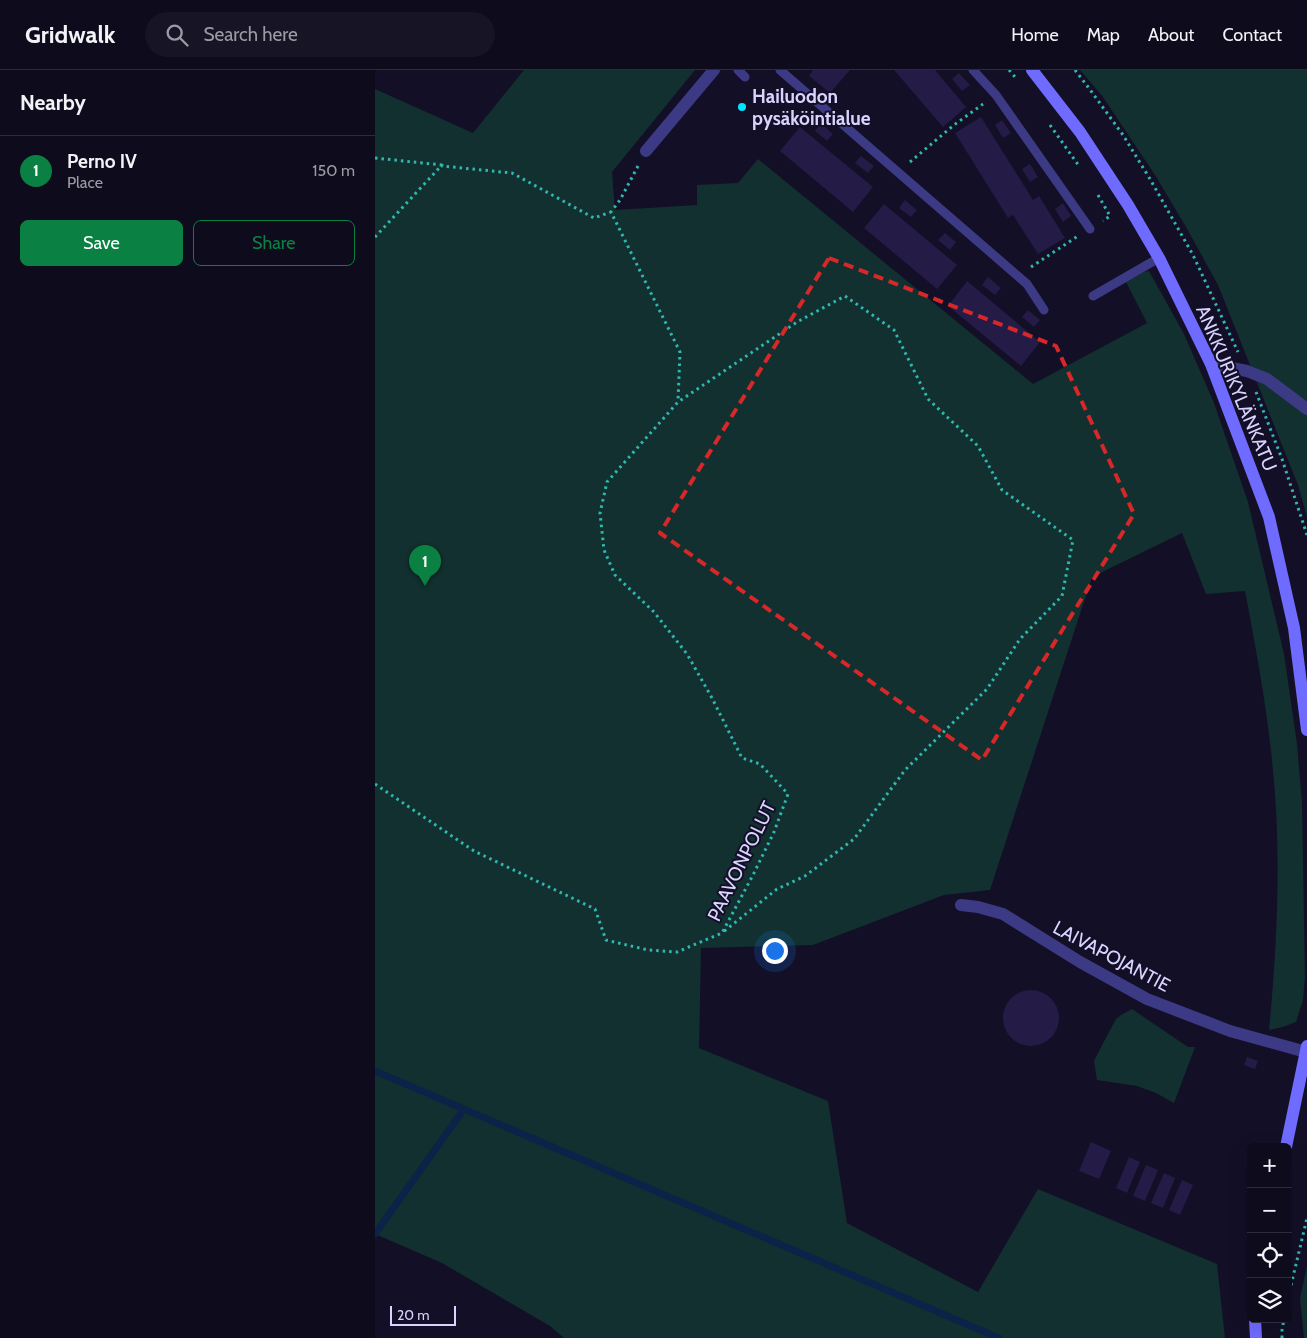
<!DOCTYPE html>
<html lang="en">
<head>
<meta charset="utf-8">
<style>
	body { margin:0; font-family:Cabin,sans-serif; background:#171425; color:#f1f3f6 }
	.controls { position:absolute; right:15px; bottom:15px; display:grid; overflow:hidden; border-radius:8px; box-shadow:0 5px 20px #0002 }
	.controls button { width:45px; height:45px; display:grid; place-items:center; padding:0; border:0; border-bottom:1px solid #2e2b3b; background:#0e0b1c; color:#f1f3f6; font:25px sans-serif }
	.scale { position:absolute; left:15px; bottom:12px; width:66px; box-sizing:border-box; padding-left:5px; border:2px solid #d9d4ff; border-top:0; font-size:14px; line-height:18px; white-space:nowrap; color:#d9d4ff; -webkit-text-stroke:4px #130f26; paint-order:stroke }
	.you { position:absolute; left:399px; top:880px; width:18px; height:18px; margin:-12px; border:4px solid #fff; border-radius:50%; background:#1a73e8; box-shadow:0 0 0 8px #1a73e833 }
	.badge { display:grid; place-items:center; width:32px; height:32px; border-radius:50%; background:#0b8043; color:#fff; font-size:16px; font-weight:700 }
	.pin { position:absolute; translate:-50% -41px; filter:drop-shadow(0 1px 2px #0008) }
	.pin::after { content:''; position:absolute; top:26px; width:18px; height:15px; background:inherit; clip-path:polygon(0 0,100% 0,50% 100%) }
	.list { margin:0; padding:0; list-style:none }
	h2 { display:flex; justify-content:space-between; align-items:center; height:65px; margin:0; padding:0 20px; font-size:21px }
	h2 small { font-size:16px; font-weight:400; color:#9b9ba3 }
	.list li { display:grid; grid-template-columns:32px 1fr auto; gap:15px; align-items:center; box-sizing:border-box; height:70px; padding:0 20px; border-top:1px solid #2e2b3b }
	.list b { display:block; font-size:19px; white-space:nowrap }
	.list p { margin:0; font-size:16px; white-space:nowrap; color:#9b9ba3 }
	.list em { font-size:16px; font-style:normal; color:#9b9ba3 }
	.actions { display:flex; gap:10px; padding:15px 20px }
	.actions a { flex:1; padding:11px 0; border:1px solid #0b8043; border-radius:8px; text-align:center; font-size:18px; color:#0b8043 }
	.actions .main { background:#0b8043; color:#fff }
	.icon { flex:none; width:28px; height:28px; fill:none; stroke:currentColor; stroke-width:2; stroke-linecap:round; stroke-linejoin:round }
	.map { position:relative; flex:none; width:932px; height:1268px; overflow:hidden }
	header { display:flex; align-items:center; gap:30px; box-sizing:border-box; height:70px; padding:0 25px; background:#0e0b1c; border-bottom:1px solid #2e2b3b }
	header strong { font-size:24px }
	nav { display:flex; gap:28px; margin-inline-start:auto; font-size:18px }
	.search { width:350px; height:45px; background:#171425; display:flex; align-items:center; gap:12px; box-sizing:border-box; padding:0 18px; border-radius:28px; color:#9b9ba3; font-size:19px }
	main { display:flex }
	aside { flex:1; background:#0e0b1c }
	.map>svg:first-child { display:block }
	.green { fill:#12302f }
	.lines { fill:none; stroke-linecap:round; stroke-linejoin:round }
	.stream { stroke:#0c2248; stroke-width:7 }
	.building { fill:#241b47 }
	.path { stroke:#2fb8b0; stroke-width:3; stroke-dasharray:2.5 4; stroke-linecap:butt }
	.lane { stroke:#3d3a85; stroke-width:9 }
	.street { stroke:#3d3a85; stroke-width:12 }
	.secondary { stroke:#6f6bff; stroke-width:12 }
	.marked { fill:none; stroke:#d62828; stroke-width:4; stroke-dasharray:10 6; stroke-linejoin:round }
	.poi-dot { fill:#00e5ff; stroke:#130f26; stroke-width:2 }
	.labels { text-anchor:middle; stroke-width:4; stroke-linejoin:round; paint-order:stroke }
	.poi-label { font-size:19px; font-weight:bold; fill:#d9d4ff; stroke:#130f26; text-anchor:start }
	.street-label { font-size:19px; fill:#d9d4ff; stroke:#130f26 }
</style>
</head>
<body>
<header>
<strong>Gridwalk</strong>
<div class="search"><svg class="icon" aria-label="search" viewBox="0 0 24 24"><circle cx="10" cy="10" r="6"/><path d="M15 15l6 6"/></svg>Search here</div>
<nav><a>Home</a><a>Map</a><a>About</a><a>Contact</a></nav>
</header>
<main>
<aside>
<h2>Nearby<small></small></h2>
<ul class="list">
<li><span class="badge">1</span><div><b>Perno IV</b><p>Place</p></div><em>150 m</em></li>
</ul>
<div class="actions"><a class="main">Save</a><a>Share</a></div>
</aside>
<div class="map">
<svg width="932" height="1268" viewBox="0 0 932 1268">
	<rect width="100%" height="100%" fill="#130f26"/>
	<path class="green" d="M149 0H320L237 102 240 140 322 135V115L363 113 383 89 658 314 772 253 751 212 769 202 774 201 809 264 839 333 873 432 909 584 922 674 927 734 930 907 928 930 921 952 908 957 894 960C901 887 905 813 901 740 897 666 884 594 870 521L831 524 807 463 717 507 615 820 569 825 438 875 326 878 324 978 453 1031 472 1153 603 1222 663 1119 842 1194 850 1268H189L175 1256 67 1193 0 1164V19L98 63Z
		M705 0H932V447L923 415 843 215 811 157 780 105 728 27Z
		M757 939 813 977H820L799 1033 781 1023 762 1016 722 1010 719 991 725 979 741 949 746 945Z
		M932 1196V1268H929L925 1228Z"/>
	<g class="lines">
		<path class="stream" d="M0 1001 624 1268
			M0 1164 89 1039"/>
	</g>
	<path class="building" d="M438 0H475L455 23 434 6Z
		M519 0H560L591 37 568 57Z
		M584 3 595 15 587 21 577 9Z
		M606 47 658 130 664 126 690 168 663 184 638 145 633 148 580 63Z
		M627 50 636 63 628 68 620 55Z
		M446 53 458 64 452 71 440 61Z
		M425 57 498 117 478 142 405 81Z
		M486 86 499 96 493 103 480 93Z
		M655 94 663 107 655 112 647 99Z
		M530 130 542 140 536 147 524 138Z
		M688 133 696 146 688 152 680 139Z
		M509 134 582 195 562 219 489 158Z
		M570 163 581 172 575 180 563 170Z
		M613 207 626 218 620 225 607 215Z
		M592 211 665 272 646 296 573 236Z
		M653 240 665 250 659 257 647 247Z
		M628 948a28 28 0 1 1 56 0a28 28 0 1 1-56 0Z
		M872 987 883 991 880 999 869 995Z
		M716 1072 736 1081 724 1109 704 1101Z
		M754 1087 765 1092 752 1123 741 1118Z
		M771 1095 783 1100 770 1131 758 1126Z
		M789 1103 800 1108 788 1138 776 1133Z
		M807 1110 818 1115 805 1145 794 1140Z"/>
	<g class="lines">
		<path class="path" d="M634 0 640 7
			M700 0 713 17 748 65 775 109 818 185 863 282
			M675 55 704 96
			M0 88 67 95
			M535 92 579 55 608 34
			M263 96 245 130 236 142 305 282 303 331
			M723 125 735 146 728 151
			M0 167 67 95V96L137 103 219 148 236 142
			M656 197 703 166
			M881 322 907 389 932 465
			M0 714 99 781 220 839 231 870 273 880 302 882 347 863 378 805 399 762 413 724 385 694 367 688 337 628 312 584 279 542 240 505 229 480 225 443 232 412 303 332 422 252 470 226 519 260 553 329 603 376 627 420 698 470 687 526 645 569 612 619 530 700 479 769 430 806 402 819 347 863
			M913 1228 932 1148
			M907 1268V1260L909 1249"/>
		<path class="lane" d="M363 0 370 7
			M405 0 652 214 669 240
			M598 0 621 25 715 159
			M718 226 784 188"/>
		<path class="street" d="M271 81 339 0
			M836 294 872 301 892 309 932 339
			M586 835 603 837 628 844 705 892 772 929 855 961 931 982"/>
		<path class="secondary" d="M657 0 705 62 753 135 784 188 836 294 894 447 919 558 932 660
			M911 1077 932 976
			M880 1249 881 1268"/>
	</g>
	<path class="marked" d="M454 188 681 276 759 444 607 690 285 463Z"/>
	<circle class="poi-dot" cx="367" cy="37" r="5"/>
	<g class="labels">
		<g class="poi-label">
			<text x="377" y="33">Hailuodon<tspan x="377" dy="22">pysäköintialue</tspan></text>
		</g>
		<g class="street-label">
			<text transform="translate(862 318) rotate(67)" y="7">ANKKURIKYLÄNKATU</text>
			<text transform="translate(366 791) rotate(-64)" y="7">PAAVONPOLUT</text>
			<text transform="translate(737 886) rotate(28)" y="7">LAIVAPOJANTIE</text>
		</g>
	</g>
</svg>
<div class="controls">
<button>+</button>
<button>−</button>
<button><svg class="icon" aria-label="locate" viewBox="0 0 24 24"><circle cx="12" cy="12" r="6"/><path d="M12 2v4M12 18v4M2 12h4M18 12h4"/></svg></button>
<button><svg class="icon" aria-label="layers" viewBox="0 0 24 24"><path d="M12 4l9 5-9 5-9-5zM3 14l9 5 9-5"/></svg></button>
</div>
<div class="scale">20 m</div>
<div class="you"></div>
<div class="pin badge" style="left:50px;top:516px">1</div>
</div>
</main>
</body>
</html>
